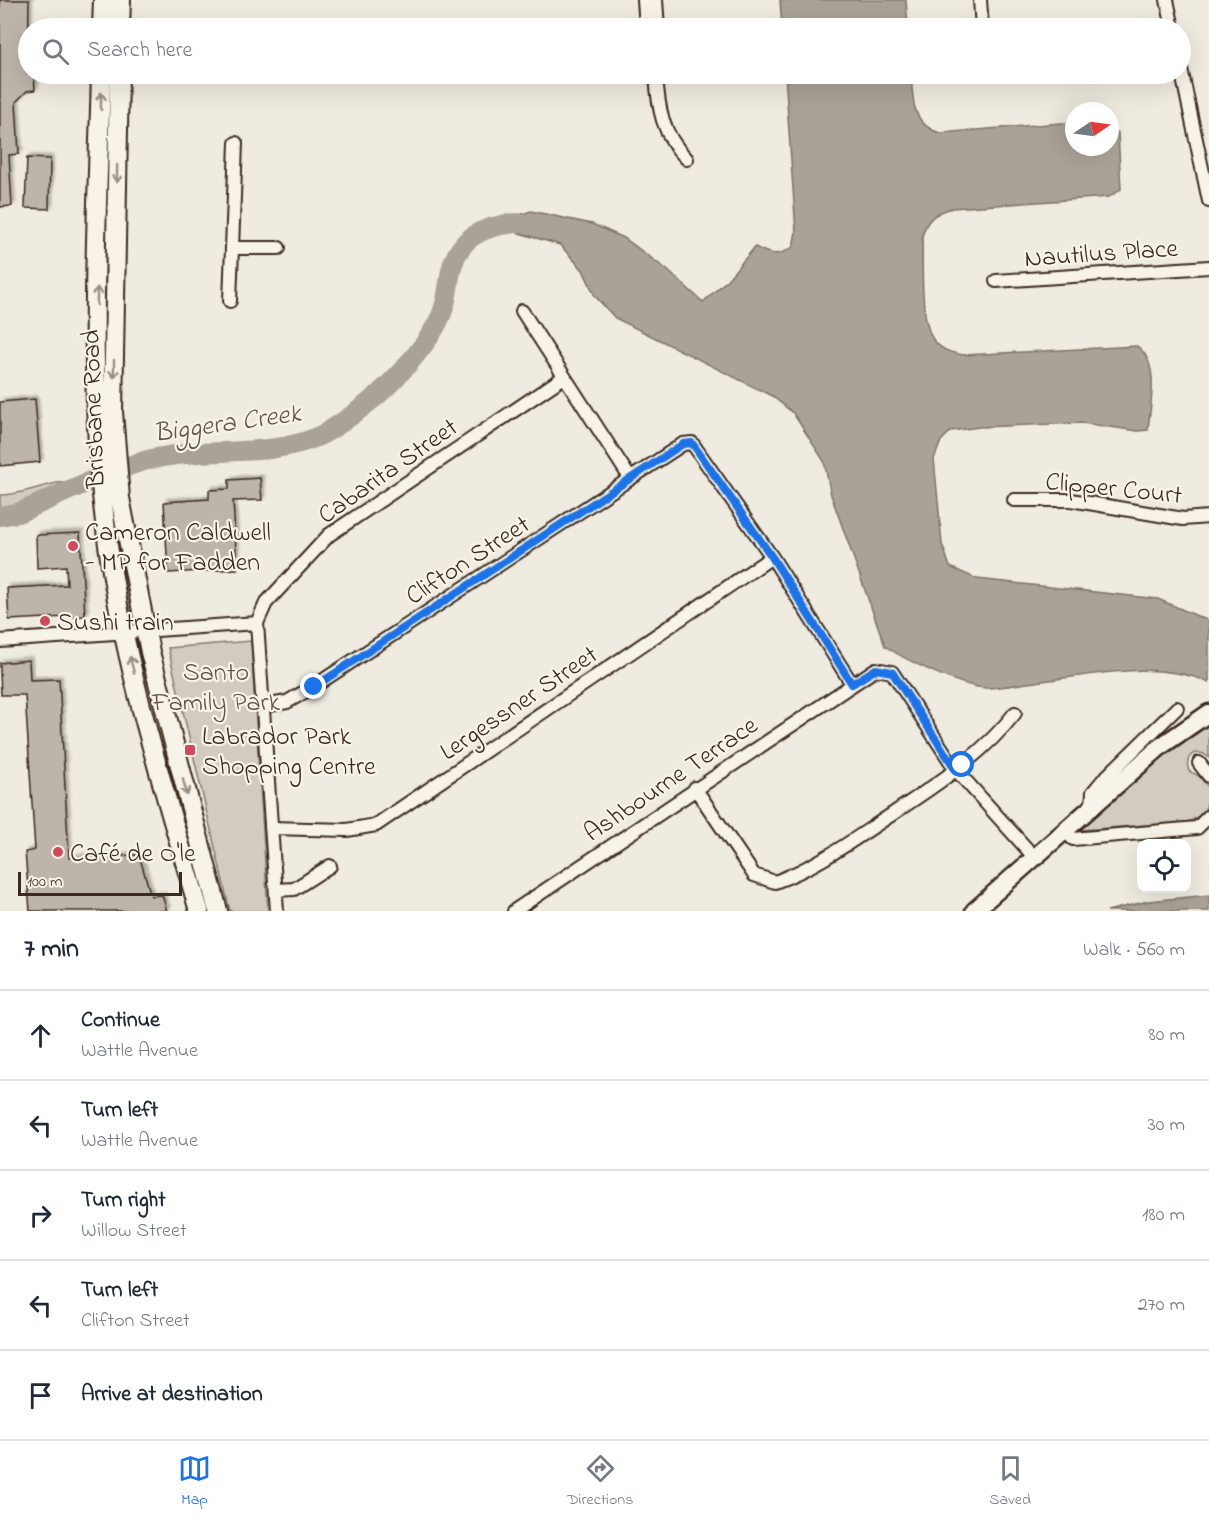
<!DOCTYPE html>
<html lang="en">
<head>
<meta charset="utf-8">
<style>
	body { margin:0; font-family:"Indie Flower",sans-serif; background:#f2f2f3; color:#1f2937 }
	.controls { position:absolute; right:18px; bottom:18px; display:grid; overflow:hidden; border-radius:12px; box-shadow:0 6px 24px #0002 }
	.controls button { width:54px; height:54px; display:grid; place-items:center; padding:0; border:0; border-bottom:2px solid #e0e1e3; background:#fff; color:#1f2937; font:30px sans-serif }
	.compass { position:absolute; left:1065px; top:102px; width:54px; height:54px; border-radius:50%; background:#fff; box-shadow:0 6px 24px #0002; rotate:77deg }
	.scale { position:absolute; left:18px; bottom:15px; width:164px; box-sizing:border-box; padding-left:6px; border:3px solid #3b2a1e; border-top:0; font-size:16px; line-height:21px; white-space:nowrap; color:#3b2a1e; -webkit-text-stroke:4px #f7f3e8; paint-order:stroke }
	.stop { position:absolute; width:18px; height:18px; margin:-14px; border:4px solid #1a73e8; border-radius:50%; background:#fff }
	.stop.end { background:#1a73e8; border-color:#fff; box-shadow:0 2px 6px #0008 }
	.list { margin:0; padding:0; list-style:none }
	h2 { display:flex; justify-content:space-between; align-items:center; height:78px; margin:0; padding:0 24px; font-size:26px }
	h2 small { font-size:20px; font-weight:400; color:#747a83 }
	.list li { display:grid; grid-template-columns:39px 1fr auto; gap:18px; align-items:center; box-sizing:border-box; height:90px; padding:0 24px; border-top:2px solid #e0e1e3 }
	.list b { display:block; font-size:22px; white-space:nowrap }
	.list p { margin:0; font-size:20px; white-space:nowrap; color:#747a83 }
	.list em { font-size:20px; font-style:normal; color:#747a83 }
	.icon { flex:none; width:33px; height:33px; fill:none; stroke:currentColor; stroke-width:2; stroke-linecap:round; stroke-linejoin:round }
	.map { position:relative; flex:none; width:1209px; height:911px; overflow:hidden }
	.search { position:absolute; background:#fff; box-shadow:0 6px 24px #0002; left:18px; right:18px; top:18px; height:66px; display:flex; align-items:center; gap:15px; box-sizing:border-box; padding:0 21px; border-radius:33px; color:#747a83; font-size:22px }
	.sheet { height:528px; background:#fff }
	nav { display:flex; justify-content:space-around; align-items:center; box-sizing:border-box; height:84px; border-top:2px solid #e0e1e3; background:#fff; font-size:16px; color:#747a83 }
	nav a { display:grid; justify-items:center; gap:3px }
	nav .on { color:#1a73e8 }
	.map>svg:first-child { display:block }
	.green { fill:#d1cbc0; stroke:#867a6f; stroke-width:1.5 }
	.water { fill:#aaa296; stroke:#7e7266; stroke-width:1.5 }
	.lines { fill:none; stroke-linecap:round; stroke-linejoin:round }
	.river { stroke:#aaa296; stroke-width:20 }
	.building { fill:#bdb5aa; stroke:#3b2a1e; stroke-width:1.5; filter:url(#shadow) }
	.minor-casing { stroke:#3b2a1e; stroke-width:16 }
	.major-casing { stroke:#3b2a1e; stroke-width:21 }
	.highway-casing { stroke:#3b2a1e; stroke-width:22 }
	.minor { stroke:#f7f3e8; stroke-width:12 }
	.major { stroke:#f7f3e8; stroke-width:16 }
	.highway { stroke:#f7f3e8; stroke-width:18 }
	.oneway { stroke:#998e83 }
	.route { stroke:#1a73e8; stroke-width:8 }
	.poi-dot { fill:#d1495b; stroke:#f7f3e8; stroke-width:2 }
	.labels { text-anchor:middle; stroke-width:4.5; stroke-linejoin:round; paint-order:stroke }
	.street-label { font-size:26px; fill:#3b2a1e; stroke:#f7f3e8 }
	.poi-label { font-size:26px; fill:#3b2a1e; stroke:#f7f3e8; text-anchor:start }
	.park-label { font-size:26px; fill:#605246; stroke:#f7f3e8 }
	.water-label { font-size:27px; font-style:italic; fill:#625448; stroke:#f7f3e8 }
</style>
</head>
<body>
<div class="map">
<svg width="1209" height="911" viewBox="0 0 1209 911">
	<defs>
		<filter id="shadow"><feDropShadow dx="3" dy="-3" stdDeviation="1.5" flood-color="#0004"/></filter>
	</defs>
	<rect width="100%" height="100%" fill="#efebe0"/>
	<filter id="ink" filterUnits="userSpaceOnUse"><feTurbulence type="fractalNoise" baseFrequency=".0167" numOctaves="2"/><feDisplacementMap in="SourceGraphic" scale="12" xChannelSelector="R" yChannelSelector="G"/><feConvolveMatrix kernelMatrix="1 2 1 2 8 2 1 2 1" color-interpolation-filters="sRGB"/></filter>
	<g filter="url(#ink)">
		<path class="green" d="M65 482 30 502 0 507V495C23 495 42 484 65 482Z
			M251 641 268 911H230L168 648Z
			M1209 725V758L1204 754C1190 750 1185 760 1189 771L1199 776 1209 788C1209 806 1205 816 1187 822L1080 830 1162 758Z"/>
		<path class="water" d="M780 0H906L908 28H782Z
			M785 74H911C913 99 911 124 940 133L1074 122V147H1110V125L1118 133 1121 189 1109 197 952 208C935 213 926 219 922 237 923 262 919 323 935 342 943 351 953 353 964 355L1137 346C1161 364 1150 404 1148 430L1138 431 1082 423 979 427 951 431 941 441 934 459 942 544 950 567 977 579 1158 599 1209 621V682C1150 659 1088 676 1027 683 1014 685 999 688 986 688 961 687 905 660 885 646L831 495 824 461 793 413 772 396 615 318 595 296 583 270 560 245 492 225 531 211 592 224 624 238 666 269 703 302 726 281 755 247C770 255 778 257 793 247L796 232Z
			M1209 895V911H1107L1148 901Z"/>
		<g class="lines">
			<path class="river" d="M0 516 18 513C58 496 103 473 144 461 200 445 267 460 319 436 336 428 354 414 368 403 391 385 423 350 437 324 446 308 447 294 450 276 456 238 482 226 517 223"/>
		</g>
		<path class="building" d="M0 0H29L28 74H34L35 90 27 91 16 102 19 154 9 155 12 206 0 207Z
			M27 158 50 159 49 209 25 208Z
			M35 399 40 462 0 466V402Z
			M260 478 262 500 233 501 237 569 168 573 164 502 209 499V490L229 489V480Z
			M80 533 85 616 9 620 7 588 67 585 66 566 37 568 36 535Z
			M29 660 30 680 59 679 69 858 139 855 151 896 162 895 167 911H30L25 852 35 850 25 695H1L0 672V663Z"/>
		<g class="lines">
			<defs>
				<path id="minor" d="M644 0 646 28
					M656 0 658 28
					M980 0 982 28
					M1167 0 1173 28
					M1180 64 1209 201
					M656 74C658 107 662 135 687 159
					M232 248H279
					M996 281 1209 267
					M230 301 236 143
					M522 311 630 478
					M1014 500H1071L1183 519 1209 517
					M0 641 257 623
					M264 706 287 702 313 687 683 444 692 443 772 557 852 684
					M1199 763 1209 776
					M695 788 754 875 775 882C818 866 853 840 891 815 935 785 982 756 1015 713
					M1092 806 1093 792 1103 780 1177 708
					M271 828 347 830 376 825 772 557
					M1064 830 1073 839 1197 828 1209 816
					M276 890 294 889 330 866
					M277 911 257 623 266 603 329 535 564 377
					M514 911 876 669 892 672 956 770 1035 858"/>
				<path id="major" d="M974 911 1161 746 1209 713"/>
				<path id="highway" d="M102 28 103 0
					M120 28 121 0
					M101 74C97 230 86 390 108 545 125 669 165 791 199 911
					M119 74 113 412 120 498 150 652 218 911"/>
			</defs>
			<use href="#minor" class="minor-casing"/>
			<use href="#major" class="major-casing"/>
			<use href="#highway" class="highway-casing"/>
			<use href="#minor" class="minor"/>
			<use href="#major" class="major"/>
			<use href="#highway" class="highway"/>
		</g>
		<defs><path id="oneway-shaft" d="M-6 0H5M1.5-3L5.5 0L1.5 3" fill="none" stroke-width="1.6" stroke-linecap="round" stroke-linejoin="round" transform="scale(1.5)"/></defs>
		<g class="oneway">
			<use href="#oneway-shaft" transform="translate(101 101) rotate(-89)"/>
			<use href="#oneway-shaft" transform="translate(117 174) rotate(91)"/>
			<use href="#oneway-shaft" transform="translate(97 296) rotate(-89)"/>
			<use href="#oneway-shaft" transform="translate(114 369) rotate(90)"/>
			<use href="#oneway-shaft" transform="translate(132 665) rotate(-104)"/>
			<use href="#oneway-shaft" transform="translate(185 787) rotate(75)"/>
		</g>
	</g>
	<g class="lines" filter="url(#ink)">
		<path class="route" d="M314 687 683 444 692 443 772 557 852 684 876 669 892 672 956 770 962 765"/>
	</g>
	<g class="poi-dot">
		<circle cx="73" cy="546" r="6"/>
		<circle cx="45" cy="621" r="6"/>
		<rect x="184" y="744" width="12" height="12" rx="3"/>
		<circle cx="58" cy="852" r="6"/>
	</g>
	<g class="labels">
		<g class="street-label">
			<text transform="translate(1101 252) rotate(-4)" y="9">Nautilus Place</text>
			<text transform="translate(92 409) rotate(-92)" y="9">Brisbane Road</text>
			<text transform="translate(387 470) rotate(-35)" y="9">Cabarita Street</text>
			<text transform="translate(1114 487) rotate(6)" y="9">Clipper Court</text>
			<text transform="translate(467 559) rotate(-33)" y="9">Clifton Street</text>
			<text transform="translate(518 702) rotate(-34)" y="9">Lergessner Street</text>
			<text transform="translate(670 778) rotate(-34)" y="9">Ashbourne Terrace</text>
		</g>
		<g class="poi-label">
			<text x="85" y="540">Cameron Caldwell<tspan x="85" dy="30">- MP for Fadden</tspan></text>
			<text x="57" y="630">Sushi train</text>
			<text x="202" y="744">Labrador Park<tspan x="202" dy="30">Shopping Centre</tspan></text>
			<text x="70" y="861">Café de O'le</text>
		</g>
		<g class="park-label">
			<text x="216" y="680">Santo<tspan x="216" dy="30">Family Park</tspan></text>
		</g>
		<g class="water-label">
			<text transform="translate(227 422) rotate(-8)" y="9">Biggera Creek</text>
		</g>
	</g>
</svg>
<div class="controls">
<button><svg class="icon" aria-label="locate" viewBox="0 0 24 24"><circle cx="12" cy="12" r="6"/><path d="M12 2v4M12 18v4M2 12h4M18 12h4"/></svg></button>
</div>
<svg class="compass" viewBox="-18 -18 36 36"><path d="M0-13l5 13h-10z" fill="#e53935"/><path d="M0 13l5-13h-10z" fill="#747a83"/></svg>
<div class="scale">100 m</div>
<div class="stop" style="left:962px;top:765px"></div>
<div class="stop end" style="left:314px;top:687px"></div>
<div class="search"><svg class="icon" aria-label="search" viewBox="0 0 24 24"><circle cx="10" cy="10" r="6"/><path d="M15 15l6 6"/></svg>Search here</div>
</div>
<section class="sheet">
<h2>7 min<small>Walk · 560 m</small></h2>
<ul class="list">
<li><svg class="icon" aria-label="ahead" viewBox="0 0 24 24"><path d="M12 20V5M6 11l6-6 6 6"/></svg><div><b>Continue</b><p>Wattle Avenue</p></div><em>80 m</em></li>
<li><svg class="icon" aria-label="left" viewBox="0 0 24 24"><path d="M17 20v-9H6M10 6l-5 5 5 5"/></svg><div><b>Turn left</b><p>Wattle Avenue</p></div><em>30 m</em></li>
<li><svg class="icon" aria-label="right" viewBox="0 0 24 24"><path d="M7 20v-9h11M14 6l5 5-5 5"/></svg><div><b>Turn right</b><p>Willow Street</p></div><em>180 m</em></li>
<li><svg class="icon" aria-label="left" viewBox="0 0 24 24"><path d="M17 20v-9H6M10 6l-5 5 5 5"/></svg><div><b>Turn left</b><p>Clifton Street</p></div><em>270 m</em></li>
<li><svg class="icon" aria-label="arrive" viewBox="0 0 24 24"><path d="M6 21V4h12l-3 4 3 4H6"/></svg><div><b>Arrive at destination</b></div></li>
</ul>
</section>
<nav>
<a class="on"><svg class="icon" aria-label="map" viewBox="0 0 24 24"><path d="M3 6l6-2 6 2 6-2v14l-6 2-6-2-6 2zM9 4v14M15 6v14"/></svg>Map</a>
<a><svg class="icon" aria-label="directions" viewBox="0 0 24 24"><path d="M12 3l9 9-9 9-9-9zM9 14v-3h6M13 9l2 2-2 2"/></svg>Directions</a>
<a><svg class="icon" aria-label="saved" viewBox="0 0 24 24"><path d="M7 4h10v16l-5-4-5 4z"/></svg>Saved</a>
</nav>
</body>
</html>
